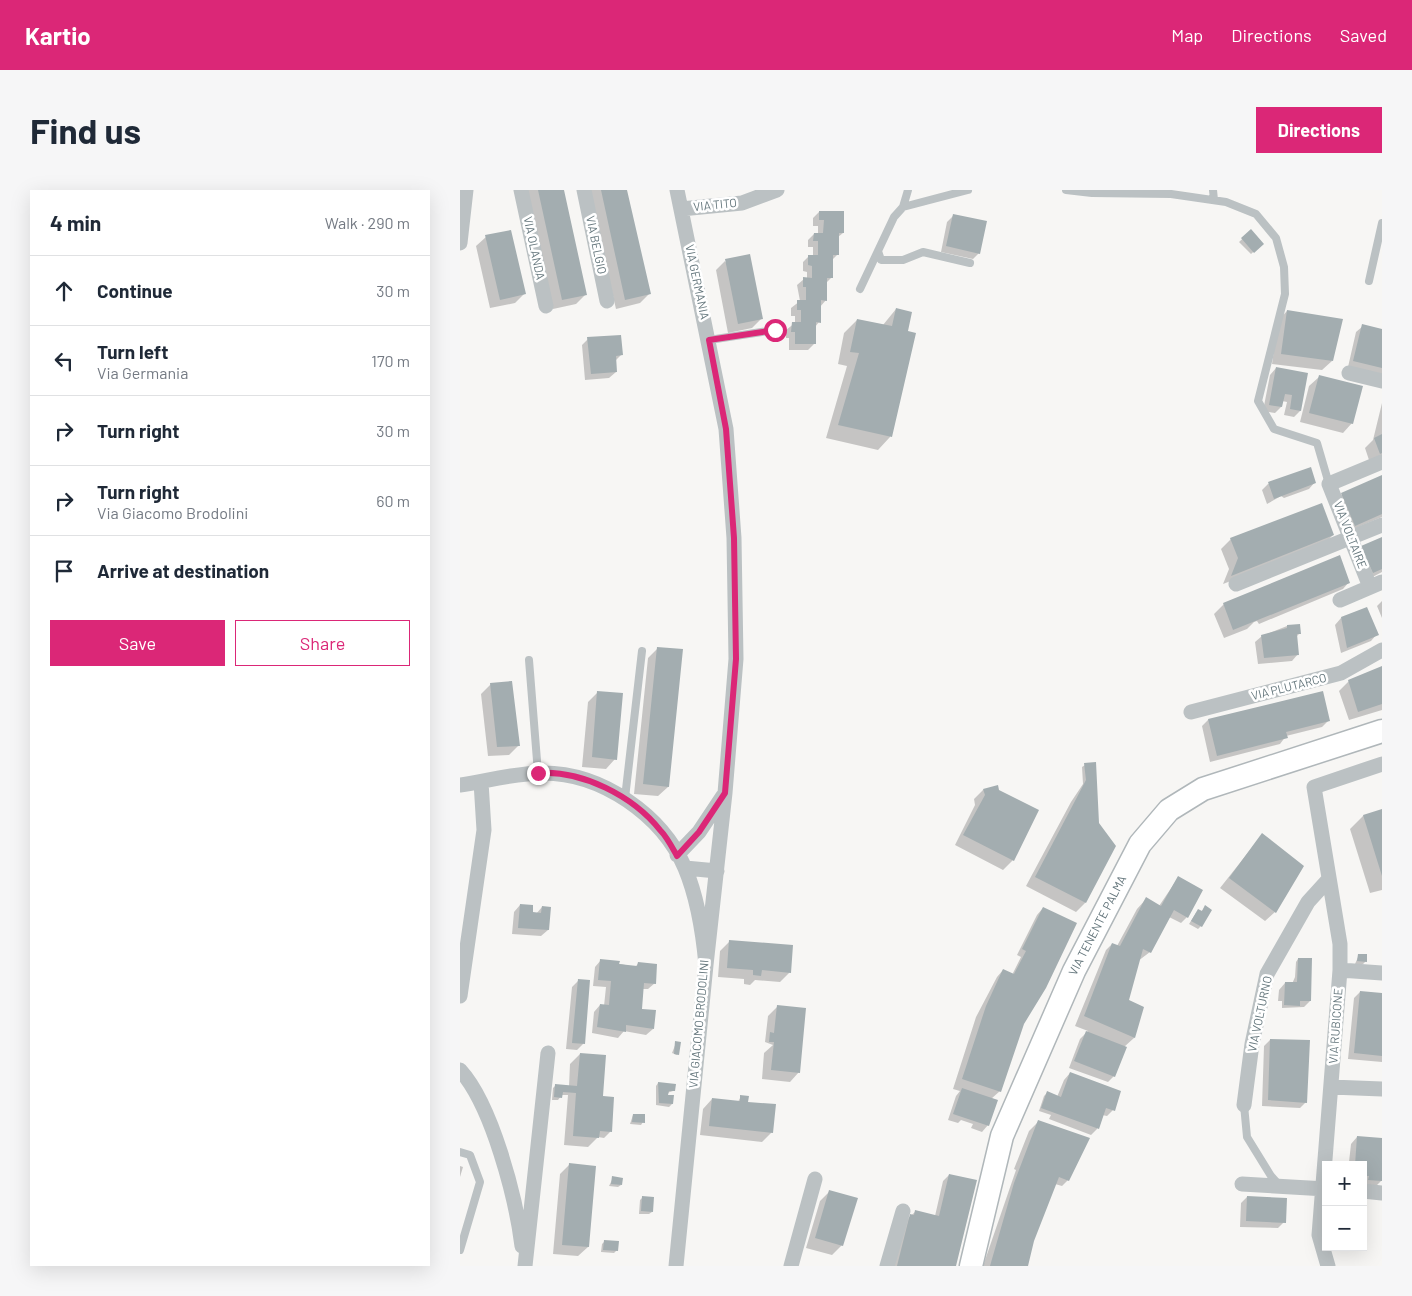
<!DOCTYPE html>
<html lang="en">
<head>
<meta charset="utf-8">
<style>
	body { margin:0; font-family:Barlow,sans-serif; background:#f6f6f7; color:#1f2937 }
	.controls { position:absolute; right:15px; bottom:15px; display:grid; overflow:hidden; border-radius:0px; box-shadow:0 5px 20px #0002 }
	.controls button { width:45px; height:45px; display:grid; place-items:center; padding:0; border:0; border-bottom:1px solid #e0e1e3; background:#fff; color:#1f2937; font:25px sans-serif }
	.stop { position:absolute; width:15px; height:15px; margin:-11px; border:4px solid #db2777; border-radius:50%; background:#fff }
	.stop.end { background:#db2777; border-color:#fff; box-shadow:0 1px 5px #0008 }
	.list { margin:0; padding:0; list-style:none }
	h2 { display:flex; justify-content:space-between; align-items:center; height:65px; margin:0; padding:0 20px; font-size:21px }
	h2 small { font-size:16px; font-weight:400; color:#747a83 }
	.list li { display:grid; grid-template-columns:32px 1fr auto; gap:15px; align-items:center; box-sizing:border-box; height:70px; padding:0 20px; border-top:1px solid #e0e1e3 }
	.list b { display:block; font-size:19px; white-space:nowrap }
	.list p { margin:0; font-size:16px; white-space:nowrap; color:#747a83 }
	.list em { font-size:16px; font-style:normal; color:#747a83 }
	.actions { display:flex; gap:10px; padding:15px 20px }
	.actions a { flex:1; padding:11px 0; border:1px solid #db2777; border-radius:0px; text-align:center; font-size:18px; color:#db2777 }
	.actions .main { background:#db2777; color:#fff }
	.icon { flex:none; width:28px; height:28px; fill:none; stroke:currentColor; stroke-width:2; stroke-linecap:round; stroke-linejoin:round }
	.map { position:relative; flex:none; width:922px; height:1076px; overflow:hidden; border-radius:0px }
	header { display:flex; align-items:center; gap:30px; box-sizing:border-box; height:70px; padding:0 25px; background:#db2777; color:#fff }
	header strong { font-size:24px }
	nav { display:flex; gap:28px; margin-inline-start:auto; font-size:18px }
	.intro { display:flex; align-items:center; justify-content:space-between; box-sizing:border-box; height:120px; padding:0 30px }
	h1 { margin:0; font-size:35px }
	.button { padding:12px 22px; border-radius:0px; background:#db2777; color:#fff; font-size:18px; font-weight:700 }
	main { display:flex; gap:30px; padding:0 30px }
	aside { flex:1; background:#fff; border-radius:0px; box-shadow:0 5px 20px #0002 }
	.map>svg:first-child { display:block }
	.shadow { fill:#0003 }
	.building { fill:#a3adb0 }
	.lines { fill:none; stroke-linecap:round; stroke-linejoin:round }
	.secondary-casing { stroke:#b0b7ba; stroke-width:25 }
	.lane { stroke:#bbc1c3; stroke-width:8 }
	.street { stroke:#bbc1c3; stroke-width:15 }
	.secondary { stroke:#fff; stroke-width:22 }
	.route { stroke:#db2777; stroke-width:6 }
	.labels { text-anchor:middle; stroke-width:5; stroke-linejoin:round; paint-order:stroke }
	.street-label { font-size:12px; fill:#64767c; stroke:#fff }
</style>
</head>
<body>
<header>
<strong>Kartio</strong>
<nav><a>Map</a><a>Directions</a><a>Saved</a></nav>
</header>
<div class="intro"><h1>Find us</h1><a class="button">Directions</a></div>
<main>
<aside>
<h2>4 min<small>Walk · 290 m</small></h2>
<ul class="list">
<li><svg class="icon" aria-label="ahead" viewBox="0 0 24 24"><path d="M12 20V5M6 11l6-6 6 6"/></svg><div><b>Continue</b></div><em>30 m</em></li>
<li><svg class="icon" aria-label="left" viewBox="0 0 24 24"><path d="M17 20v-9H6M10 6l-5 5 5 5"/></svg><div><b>Turn left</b><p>Via Germania</p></div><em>170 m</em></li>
<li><svg class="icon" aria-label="right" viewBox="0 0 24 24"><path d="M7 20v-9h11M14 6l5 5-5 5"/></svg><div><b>Turn right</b></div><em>30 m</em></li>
<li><svg class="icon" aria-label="right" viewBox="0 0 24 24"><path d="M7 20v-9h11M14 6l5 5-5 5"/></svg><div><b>Turn right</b><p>Via Giacomo Brodolini</p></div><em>60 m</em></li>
<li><svg class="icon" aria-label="arrive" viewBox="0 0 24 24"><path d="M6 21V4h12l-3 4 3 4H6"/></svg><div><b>Arrive at destination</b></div></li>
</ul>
<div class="actions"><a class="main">Save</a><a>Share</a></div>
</aside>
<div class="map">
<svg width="922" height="1076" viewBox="0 0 922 1076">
	<rect width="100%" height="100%" fill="#f7f6f4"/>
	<path class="shadow" d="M66 0H103L126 104 116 114 93 119Z
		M129 0H166L189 104 180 113 156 119Z
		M359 22 383 43 378 47V64L372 70V87L366 93V110L360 117 359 132 355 137 354 154 348 160H329V148H326V140L335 133V126H331V118L340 111 337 95 344 89H347V82L343 81V72L349 66H353V57H348V50L354 44H358V36H353V28Z
		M494 25 519 63 513 69 481 62 487 32Z
		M791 41 802 54 791 64 779 52Z
		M26 47 65 103 55 113 30 118 16 56Z
		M265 71 301 129 292 138 268 143 256 80Z
		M436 119 430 247 418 260 366 248 387 176 378 174 384 143 397 130 423 135Z
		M827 121 872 171 862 180 812 174 818 131Z
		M903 136 922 140V186L888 177 896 142Z
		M128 149 161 165 155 171 156 182 149 188 125 190 122 155Z
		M816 178 847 184 840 221 834 227 824 225 827 212 822 211 821 217 815 223 803 221 810 185Z
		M859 187 892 233 883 243 840 232 849 196Z
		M922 213V268L910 273 905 258 913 250Z
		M850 279 855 292 849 299 824 308 821 306 807 314 802 300 808 294Z
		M922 286V327L889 341 876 310 882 304Z
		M873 345 863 355 763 394 769 379 761 359 771 349Z
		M922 349V382L903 392 893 367Z
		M889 392 883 399 799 434 797 431 794 432 787 439 764 448 754 424 764 414Z
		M922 411V428L917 416Z
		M881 428 917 444 911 451 881 463 875 435Z
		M827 436 839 444 836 447 838 464 832 471 798 474 795 452 802 446Z
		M198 458 208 597 198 606 174 604 188 468Z
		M922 478V520L889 530 879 501 889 491Z
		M31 494 59 555 49 565 28 566 21 504Z
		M138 502 155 569 146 579 122 577 128 512Z
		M862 502 869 530 862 537 826 546 820 554 750 572 742 536 748 530Z
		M634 574 625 713 616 722 566 696 611 612 623 594 622 577 625 575Z
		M523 600 538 601 553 670 543 680 495 655 515 615 514 609Z
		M922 621V700L910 703 890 639 903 626Z
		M802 645 815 722 805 731 760 698Z
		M718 688 727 727 721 733 709 727 690 762 678 771 668 810 683 818 674 848 664 857 654 886 648 892 609 878 620 849 628 841 615 836 646 760 652 754 657 756 677 719 686 709 699 716Z
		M60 715 71 723 76 724 82 717 88 740 81 746 52 744 54 722Z
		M745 717 741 736 738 739 729 734 736 723 741 722Z
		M583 718 563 833 540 901 531 909 528 935 522 942 511 938 513 934 501 930 498 933 488 930 496 906 500 901 493 899 516 827 537 787 543 780 552 785 561 767 557 765 577 725Z
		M270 751 330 782 320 792 295 790 290 795 284 794V789L258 787 260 761Z
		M899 765 906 771 903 774H895Z
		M838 769 850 811 844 817 822 818V811H818L819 800 825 793 832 794 835 787 836 772Z
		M141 770 175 777 178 774 195 793 188 799H182L180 820 193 839 186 845 164 841 158 848 132 843 134 822 140 815 144 816 146 797 133 796 135 777Z
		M118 791 123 854 117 860 106 859 112 797Z
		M900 802 922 804V872L888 869 894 808Z
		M318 816 339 882 330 892 302 889 304 863 313 855 305 852 308 826Z
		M810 850 846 912 840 918 802 916 804 856Z
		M216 853 218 864 217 865 212 863Z
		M120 864 142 908 150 942 144 948 138 947 128 957 104 955 108 905H102L98 910H92L93 898 96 895 109 896 110 874Z
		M610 883 653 920 647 926 642 925 637 939 631 945 589 929 591 925 579 921 584 906 587 903 597 907 604 890Z
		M198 893 213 901 207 903V906H213L212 914 209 917 196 915V896Z
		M281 906 312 942 302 952 240 945 243 919 252 909 278 912Z
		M173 925 183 932 181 935 170 934Z
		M579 931 608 990 602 996 595 994 572 1051 567 1076H523L556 980 554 979 569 941Z
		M897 947 922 990 915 997 903 996V975L889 972 891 954Z
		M109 975 128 1057 118 1066 93 1064 100 984Z
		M0 976 3 977 0 987Z
		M489 985 494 1076H430L441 1035 455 1022 475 1026 483 991Z
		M153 988 161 995 158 997 149 996Z
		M370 1001 382 1055 372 1065 346 1058 360 1011Z
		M183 1007 192 1022 189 1024H179L180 1010Z
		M787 1007 824 1032 818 1038 780 1037 781 1013Z
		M145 1051 157 1060 154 1063 141 1062 142 1054Z"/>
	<path class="building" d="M78 0H104L127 105 102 110Z
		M141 0H167L191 104 165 110Z
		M359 21H384V43H379V65H373V88H367V111L361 110V133L356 132V154H335V142H331L332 132H341V120H337V110H346V97H343V87L352 88V76L348 75V65H358V51H353L354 43H363L364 30H359Z
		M493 24 527 31 520 64 486 56Z
		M791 39 804 54 794 63 781 48Z
		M51 40 66 104 40 110 25 45Z
		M290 64 303 129 278 134 265 69Z
		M436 118 452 122 448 141 456 143 432 247 378 235 399 163 390 162 397 129 432 136Z
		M827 120 883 129 873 171 821 164Z
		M902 134 922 139V178L893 171Z
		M161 145 163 165 156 166 157 182 131 184 127 147Z
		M816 177 848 183 841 221 830 219 832 205 825 204 822 217 809 215Z
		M859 185 903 196 893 234 849 223Z
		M922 244V263L920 264 914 248Z
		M851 277 856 293 814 309 808 292Z
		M922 285V324L895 336 881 303Z
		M862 313 874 345 771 386 778 368 770 348Z
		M922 347V379L913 383 901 356Z
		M880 365 890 393 773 440 763 413Z
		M907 417 919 445 887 458 881 427Z
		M840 434 841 444H837L839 465 804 468 801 445 827 438V435Z
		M197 457 223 459 209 597 183 594Z
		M922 476V514L898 522 888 490Z
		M52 491 60 556 37 557 30 493Z
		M137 501 163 503 157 570 132 567Z
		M863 501 870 531 826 542 828 548 757 566 748 529Z
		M636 572 639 633 656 656 626 713 575 687 626 590 624 573Z
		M538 595 539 600 579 620 554 671 503 645 525 605 523 599Z
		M922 619V686L903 625Z
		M802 643 844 676 816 723 769 688Z
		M718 686 743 700 728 728 714 720 691 763 683 759 669 810 684 817 675 848 624 826 652 753 660 756 686 707 701 716Z
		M60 714 73 715V722L81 723 82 716 91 717 89 740 58 738Z
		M745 715 752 720 742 737 731 731 738 719 742 721Z
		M583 717 617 733 586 798 564 834 541 902 502 889 526 816 543 779 554 784 566 761 562 759Z
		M269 750 333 755 331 783 302 780 301 786 293 785V780L267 778Z
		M898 764H907V772L897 771Z
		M838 768H852L851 811H840V816L824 815 825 792H837Z
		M140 769 160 771 159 774 177 776 178 772 197 774 196 794 184 793 182 819 196 820 194 839 166 835V842L137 837 140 814 149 815 151 791 138 790Z
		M118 789 130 790 125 854 112 853Z
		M900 801 922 803V866L894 863Z
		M317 815 346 818 340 883 311 880 314 852H309L310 842 314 843Z
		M626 841 667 857 655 887 614 871Z
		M810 849 850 850 847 913 808 910Z
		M215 851 221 852 219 865 214 864Z
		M120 863 146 865 143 906 154 907 152 942 140 941 139 948 113 946 116 903 103 902 102 908 94 907 95 894 117 896Z
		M610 882 661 901 655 921 646 918 639 939 581 918 587 901 601 907Z
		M198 892 216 894 215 901H209L208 905H214L213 914 199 913Z
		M502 898 538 910 529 936 493 924Z
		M280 905 289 906 288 912 316 914 313 943 249 936 252 908 280 911Z
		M173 924H185V933L172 932Z
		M578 930 630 948 609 991 599 987 574 1051 568 1076H530L554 993Z
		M897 946 922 948V991L908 990 909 986H903V975H895Z
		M109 973 136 976 129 1057 102 1055Z
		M489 984 517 990 496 1076H437L450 1024 454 1025 455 1020 479 1026Z
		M152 986 163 988 162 995 151 994Z
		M369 1000 398 1008 383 1056 355 1048Z
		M182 1006 194 1007 193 1022 181 1021Z
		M787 1006 827 1008 826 1033 786 1031Z
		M144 1050 159 1051 158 1061 143 1060Z"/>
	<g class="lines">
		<defs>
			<g id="secondary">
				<path id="s1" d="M511 1076 542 946 614 781 680 654 709 620 743 599 922 541"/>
			</g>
		</defs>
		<use href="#secondary" class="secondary-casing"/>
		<path class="lane" d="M606 0 632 3 711 4 766 12 796 24 816 48 824 77 825 104 798 211 814 239 857 253 869 294
			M753 0 754 10
			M443 17 508 0
			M418 61 421 70H443L463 62 510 73
			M909 91 922 33
			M400 99 434 27 443 17 448 0
			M249 150 315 140
			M69 470 78 583
			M165 608 182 461
			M784 915 787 947 811 986 819 995
			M0 962 10 965 20 992 0 1060"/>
		<path class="street" d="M61 0 86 116
			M124 0 147 111
			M217 0 266 239 274 348 276 469 265 603 246 775
			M221 19 282 13 317 0
			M0 53 6 0
			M889 183 922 191
			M776 394 922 335
			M910 397 869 294 922 272
			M880 410 922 392
			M731 522 881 483 922 460
			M0 595C27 591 55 583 83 583 142 583 202 625 225 678 238 709 243 742 246 775L216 1076
			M217 665 239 642 263 606
			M225 678 257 681
			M880 780 922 783
			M0 806 24 640 21 592
			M0 880C32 915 56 1008 62 1056
			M871 897 922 899
			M784 915 792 854 807 784 848 712 868 690
			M782 994 866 999
			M903 1001 922 1003
			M65 1076 88 863
			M331 1076 355 989
			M427 1076 443 1021
			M868 1076 859 1045 880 780V754L854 597 922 574"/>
		<use href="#secondary" class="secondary"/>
	</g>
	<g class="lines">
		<path class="route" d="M78 583C122 580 173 606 200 640 207 647 212 657 217 666L239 642 265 603 276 469 274 348 266 239 249 150 315 140"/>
	</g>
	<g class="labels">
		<g class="street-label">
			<text transform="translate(255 15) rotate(-6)" y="4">VIA TITO</text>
			<text transform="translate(136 55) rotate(78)" y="4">VIA BELGIO</text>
			<text transform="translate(74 58) rotate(78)" y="4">VIA OLANDA</text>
			<text transform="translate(237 92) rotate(78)" y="4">VIA GERMANIA</text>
			<text transform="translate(890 345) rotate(69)" y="4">VIA VOLTAIRE</text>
			<text transform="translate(829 497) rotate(-14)" y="4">VIA PLUTARCO</text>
			<text dy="4" stroke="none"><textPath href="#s1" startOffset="365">VIA TENENTE PALMA</textPath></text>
			<text transform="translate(800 824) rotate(-78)" y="4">VIA VOLTURNO</text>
			<text transform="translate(239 834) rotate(-85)" y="4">VIA GIACOMO BRODOLINI</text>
			<text transform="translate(876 836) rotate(-86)" y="4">VIA RUBICONE</text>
		</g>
	</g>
</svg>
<div class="controls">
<button>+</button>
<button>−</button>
</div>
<div class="stop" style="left:315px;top:140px"></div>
<div class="stop end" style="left:78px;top:583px"></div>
</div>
</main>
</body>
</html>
